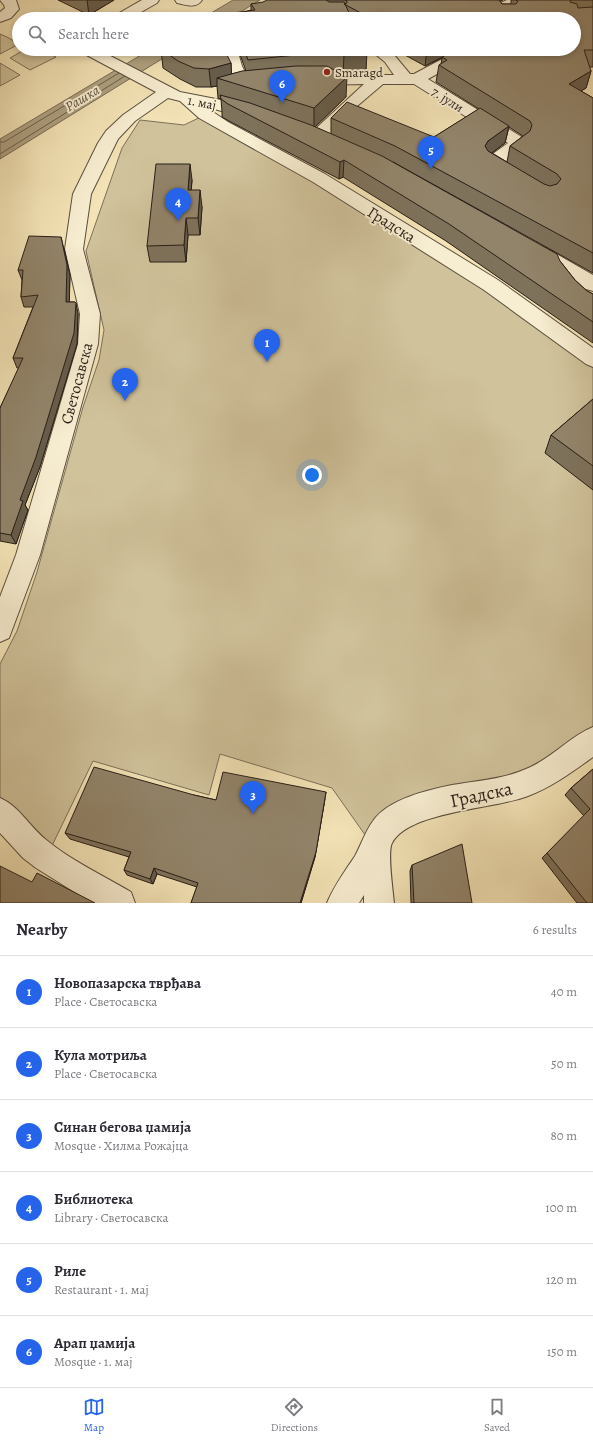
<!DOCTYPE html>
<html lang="en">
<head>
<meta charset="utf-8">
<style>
	body { margin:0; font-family:Alegreya,serif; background:#f7f7f7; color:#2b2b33 }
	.you { position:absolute; left:312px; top:475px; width:14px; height:14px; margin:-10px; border:3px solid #fff; border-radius:50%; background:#1a73e8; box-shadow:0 0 0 6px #1a73e833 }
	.badge { display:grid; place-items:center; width:26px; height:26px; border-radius:50%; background:#2563eb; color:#fff; font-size:13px; font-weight:700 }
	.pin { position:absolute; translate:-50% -33px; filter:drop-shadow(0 1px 2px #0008) }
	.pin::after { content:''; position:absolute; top:21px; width:14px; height:12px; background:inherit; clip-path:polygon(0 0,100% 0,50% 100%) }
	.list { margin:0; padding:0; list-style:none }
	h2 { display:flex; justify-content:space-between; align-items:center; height:52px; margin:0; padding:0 16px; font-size:17px }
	h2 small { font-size:13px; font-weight:400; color:#7c7c81 }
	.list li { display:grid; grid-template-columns:26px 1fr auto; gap:12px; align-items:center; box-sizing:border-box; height:72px; padding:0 16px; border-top:1px solid #e1e1e2 }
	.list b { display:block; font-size:15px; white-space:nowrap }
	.list p { margin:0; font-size:13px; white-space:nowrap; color:#7c7c81 }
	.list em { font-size:13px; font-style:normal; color:#7c7c81 }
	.icon { flex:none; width:22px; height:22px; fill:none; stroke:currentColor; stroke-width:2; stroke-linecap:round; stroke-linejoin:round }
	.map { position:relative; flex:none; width:593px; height:903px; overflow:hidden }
	.search { position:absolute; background:#fff; box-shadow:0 2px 6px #0003; left:12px; right:12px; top:12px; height:44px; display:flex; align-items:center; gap:10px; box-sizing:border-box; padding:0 14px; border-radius:22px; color:#7c7c81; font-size:15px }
	.sheet { height:484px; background:#fff }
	nav { display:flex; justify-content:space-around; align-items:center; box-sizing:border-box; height:56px; border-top:1px solid #e1e1e2; background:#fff; font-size:11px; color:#7c7c81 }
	nav a { display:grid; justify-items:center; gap:2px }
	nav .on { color:#2563eb }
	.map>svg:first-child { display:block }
	.green { fill:#d0c29b; stroke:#7c7059 }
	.water { fill:#aea080; stroke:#786c56 }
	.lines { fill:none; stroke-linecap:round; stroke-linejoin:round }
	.shore { stroke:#6b5f4c; stroke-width:1 }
	.minor-casing { stroke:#5b4f3f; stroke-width:2 }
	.minor { fill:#f7edd0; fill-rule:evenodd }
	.wall { fill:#7e725b; stroke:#281e17; fill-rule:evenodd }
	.shaded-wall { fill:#665c4a; stroke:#281e17 }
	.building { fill:#92846a; stroke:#281e17 }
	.poi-dot { fill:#8f2418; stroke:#f7edd0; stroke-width:1.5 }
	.labels { text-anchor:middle; stroke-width:4; stroke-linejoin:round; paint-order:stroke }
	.far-poi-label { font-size:13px; fill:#281e17; stroke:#f7edd0; text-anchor:start }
	.far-street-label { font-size:13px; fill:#281e17; stroke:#f7edd0 }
	.far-water-label { font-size:14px; font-style:italic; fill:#5e5241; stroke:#f7edd0 }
	.street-label { font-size:16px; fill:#281e17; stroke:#f7edd0 }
	.near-street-label { font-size:19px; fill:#281e17; stroke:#f7edd0 }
</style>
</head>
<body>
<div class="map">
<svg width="593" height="903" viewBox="0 0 593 903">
	<rect width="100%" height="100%" fill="#f3e3b6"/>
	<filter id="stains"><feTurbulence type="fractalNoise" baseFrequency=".005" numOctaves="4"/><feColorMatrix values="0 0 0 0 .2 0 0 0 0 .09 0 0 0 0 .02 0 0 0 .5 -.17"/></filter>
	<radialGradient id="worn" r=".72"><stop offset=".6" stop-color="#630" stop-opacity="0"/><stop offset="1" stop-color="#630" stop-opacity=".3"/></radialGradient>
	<path class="green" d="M0 34 7 37 19 44 0 54Z
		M26 49H40L56 57 30 70 10 58Z
		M0 63 20 75 0 86Z
		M205 115 246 139 593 359V740L545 774 445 801 375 849 332 788 220 754 209 795 93 761 46 858 0 812V664L17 631 37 572 83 407 99 360 104 330 86 251 122 148 140 120 184 125Z"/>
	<path class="water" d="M233 0H260L229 19H201Z
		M151 49H178L0 159V139Z"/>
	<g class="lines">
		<path class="shore" d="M0 142H4L119 73
			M0 154 125 76"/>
		<defs>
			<path id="minor" d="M0 0H16L19 9 11 18 0 22V12L5 8 4 5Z
				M142 0H159L157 3 129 19H112L114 16Z
				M175 0H202C196 9 186 5 177 3Z
				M507 0H525L523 3 507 11 513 19H499L492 9 494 6Z
				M78 49H97L180 92 221 100 255 111 257 114 255 117 249 119 204 106 228 122 325 174 498 280 593 348V367L586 364 484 290 313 182 199 118 180 101 168 98 135 121 118 139 91 194 83 249 100 314 98 344 40 555 9 638 0 642V597L16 555 78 344 80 314 65 249 73 194 98 143 106 131 123 115 156 92 81 52Z
				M221 49H237L242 66 251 85 249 88 243 90 237 88C229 77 225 63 221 49Z
				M369 49H387L395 56 410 74H414L461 49H480L477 52 428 79 525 139 527 143 525 147 504 163 516 170 519 174 516 178C505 181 490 172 483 163L486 159 508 143 414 84H383L356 107 323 141 317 142 311 141 309 137 311 133 364 84 317 85 311 83 309 80 311 77 317 75H394L385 62Z
				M539 246 546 248 593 275V291L586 289 532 256 530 252 532 248Z
				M593 727V757C572 772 552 787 528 796 495 809 409 811 392 843 387 852 393 890 394 903H364V895L359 903H327C334 886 345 871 355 856 361 845 366 830 373 821 388 799 428 790 452 785 476 781 504 779 526 769 551 759 569 737 593 727Z
				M0 798C19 806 29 826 45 839 70 860 102 875 131 892L135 903H92L36 868 23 858 0 833Z"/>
		</defs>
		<use href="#minor" class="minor-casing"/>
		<use href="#minor" class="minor"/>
	</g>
	<path class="wall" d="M58 0H114L89 15Z
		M327 0H503L500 1 502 4H511V0H593V67H589L591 71 586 88 581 91 593 98V273L393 162 560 261 575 280 587 291 593 294V343L446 241 343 177 339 179 229 121 222 117V112L221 99 218 98 217 86 211 87H196L180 79 163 68 161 49 231 63V74L246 71 238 49H366V70L341 74 346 97 315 127 331 134V118L434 137 479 109 436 82 439 65 441 64 442 58 425 66 394 49H574V19H222L251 10V4ZM509 127 523 136 510 146 507 162 492 153 505 143Z
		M192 180 191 190 202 207 200 235H188L186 262H150L147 246Z
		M64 248 70 275 69 302H75L78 314 77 344 40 467 25 505 28 510 16 544 0 541V408L19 368H17L13 358 33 307H24L21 297 22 280 18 270Z
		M593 399V490L545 453 551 435Z
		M593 769V903H577L542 858 584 816 565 795 571 788Z
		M194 795 216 800 325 799 315 857 301 903H191L197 887 157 874 153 884 127 875 124 870 129 857 70 839 65 833Z
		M412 865 472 903H411L410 871Z"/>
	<path class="shaded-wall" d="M87 0H114L89 15Z
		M427 49H458L425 66Z
		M367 52 366 70 343 74 344 55Z
		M231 63 232 82 217 78V86L211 87 209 69Z
		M591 71 586 88 565 101 569 84Z
		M347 77 346 97 314 128V108Z
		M509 126 505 143 485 158V146L488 141Z
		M344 160 343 177 339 179 340 162Z
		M190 164 192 180 190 207 188 190Z
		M200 190 202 207 200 235 198 218Z
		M186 218 188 235 186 262 184 245Z
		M61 237 70 275 69 313 66 302Z
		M76 303 78 314 77 344 40 467 25 505 28 510 16 544 11 535 20 500Z
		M326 792 315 857 301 903H300Z
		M154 868 157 874 153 884 150 879Z"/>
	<path class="building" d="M267 0H326L329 2H344L352 19H222L233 13 255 10 251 4 263 2Z
		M345 0H499L502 4H516L518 1 516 0H571L570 2 577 4 578 8 593 7V50H584L591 71 569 84 593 98V253L395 146 331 118 347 102 434 137 480 108 509 126 488 141 485 146 488 151 544 184 550 186 557 184 561 179 557 174 510 146 530 131 532 125 530 121 439 65 447 60 442 57 457 49H574V19H372L344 4 347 3V1Z
		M161 49H224L231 63 209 69 194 68 178 61Z
		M244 49H366L367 52 344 55H296L248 60Z
		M296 66H327L347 77 314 108 217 78 242 71Z
		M220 95 250 103 311 125 382 156 557 254 560 261 575 280 587 291 593 294V322L449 224 344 160 340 162 228 104 221 99Z
		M156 164H190L188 190H200L198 218H186L184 245 147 246Z
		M29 236 61 237 67 265 66 302H75L76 303 74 333 36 457 20 500 23 501 11 535 0 533V408L23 358H13L38 295 21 297 23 270H18Z
		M593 399V466L551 435Z
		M94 767 194 795 216 800 223 772 326 792 316 852 300 903H191L198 883 154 868 150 879 124 870 131 852 65 833Z
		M593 769V903H587L547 853 590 809 571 788Z
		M462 844 472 903H414L412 865Z
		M0 866 32 882 37 873 95 903H0Z"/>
	<circle class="poi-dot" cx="327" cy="72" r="4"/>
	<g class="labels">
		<g class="far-poi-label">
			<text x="335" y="77">Smaragd</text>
		</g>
		<g class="far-street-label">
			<text transform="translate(448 99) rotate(33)" y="5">7. јули</text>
			<text transform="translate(202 102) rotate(11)" y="5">1. мај</text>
		</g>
		<g class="far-water-label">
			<text transform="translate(82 98) rotate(-31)" y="5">Рашка</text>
		</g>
		<g class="street-label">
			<text transform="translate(392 224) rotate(32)" y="6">Градска</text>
			<text transform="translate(76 383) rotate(-75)" y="6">Светосавска</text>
		</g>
		<g class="near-street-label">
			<text transform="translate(481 794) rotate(-12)" y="7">Градска</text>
		</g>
	</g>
	<rect width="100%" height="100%" filter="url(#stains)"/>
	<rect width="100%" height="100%" fill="url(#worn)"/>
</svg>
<div class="you"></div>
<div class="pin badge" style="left:267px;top:362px">1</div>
<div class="pin badge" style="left:125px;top:401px">2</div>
<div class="pin badge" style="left:253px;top:814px">3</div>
<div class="pin badge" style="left:178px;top:221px">4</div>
<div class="pin badge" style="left:431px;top:169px">5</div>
<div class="pin badge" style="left:282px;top:103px">6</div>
<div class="search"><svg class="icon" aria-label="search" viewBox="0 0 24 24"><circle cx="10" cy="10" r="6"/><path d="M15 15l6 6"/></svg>Search here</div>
</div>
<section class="sheet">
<h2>Nearby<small>6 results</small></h2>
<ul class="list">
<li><span class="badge">1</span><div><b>Новопазарска тврђава</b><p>Place · Светосавска</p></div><em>40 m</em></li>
<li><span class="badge">2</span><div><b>Кула мотриља</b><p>Place · Светосавска</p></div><em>50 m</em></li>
<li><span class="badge">3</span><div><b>Синан бегова џамија</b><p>Mosque · Хилма Рожајца</p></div><em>80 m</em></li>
<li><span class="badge">4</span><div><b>Библиотека</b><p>Library · Светосавска</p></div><em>100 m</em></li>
<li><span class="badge">5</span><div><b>Риле</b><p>Restaurant · 1. мај</p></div><em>120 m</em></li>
<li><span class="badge">6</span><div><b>Арап џамија</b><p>Mosque · 1. мај</p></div><em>150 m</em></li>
</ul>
</section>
<nav>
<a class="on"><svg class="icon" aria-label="map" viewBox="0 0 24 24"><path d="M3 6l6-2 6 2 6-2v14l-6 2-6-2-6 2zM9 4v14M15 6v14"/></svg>Map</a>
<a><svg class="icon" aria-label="directions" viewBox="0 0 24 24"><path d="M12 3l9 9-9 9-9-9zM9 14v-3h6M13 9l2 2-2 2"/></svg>Directions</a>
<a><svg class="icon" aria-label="saved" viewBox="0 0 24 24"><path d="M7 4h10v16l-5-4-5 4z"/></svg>Saved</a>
</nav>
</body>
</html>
